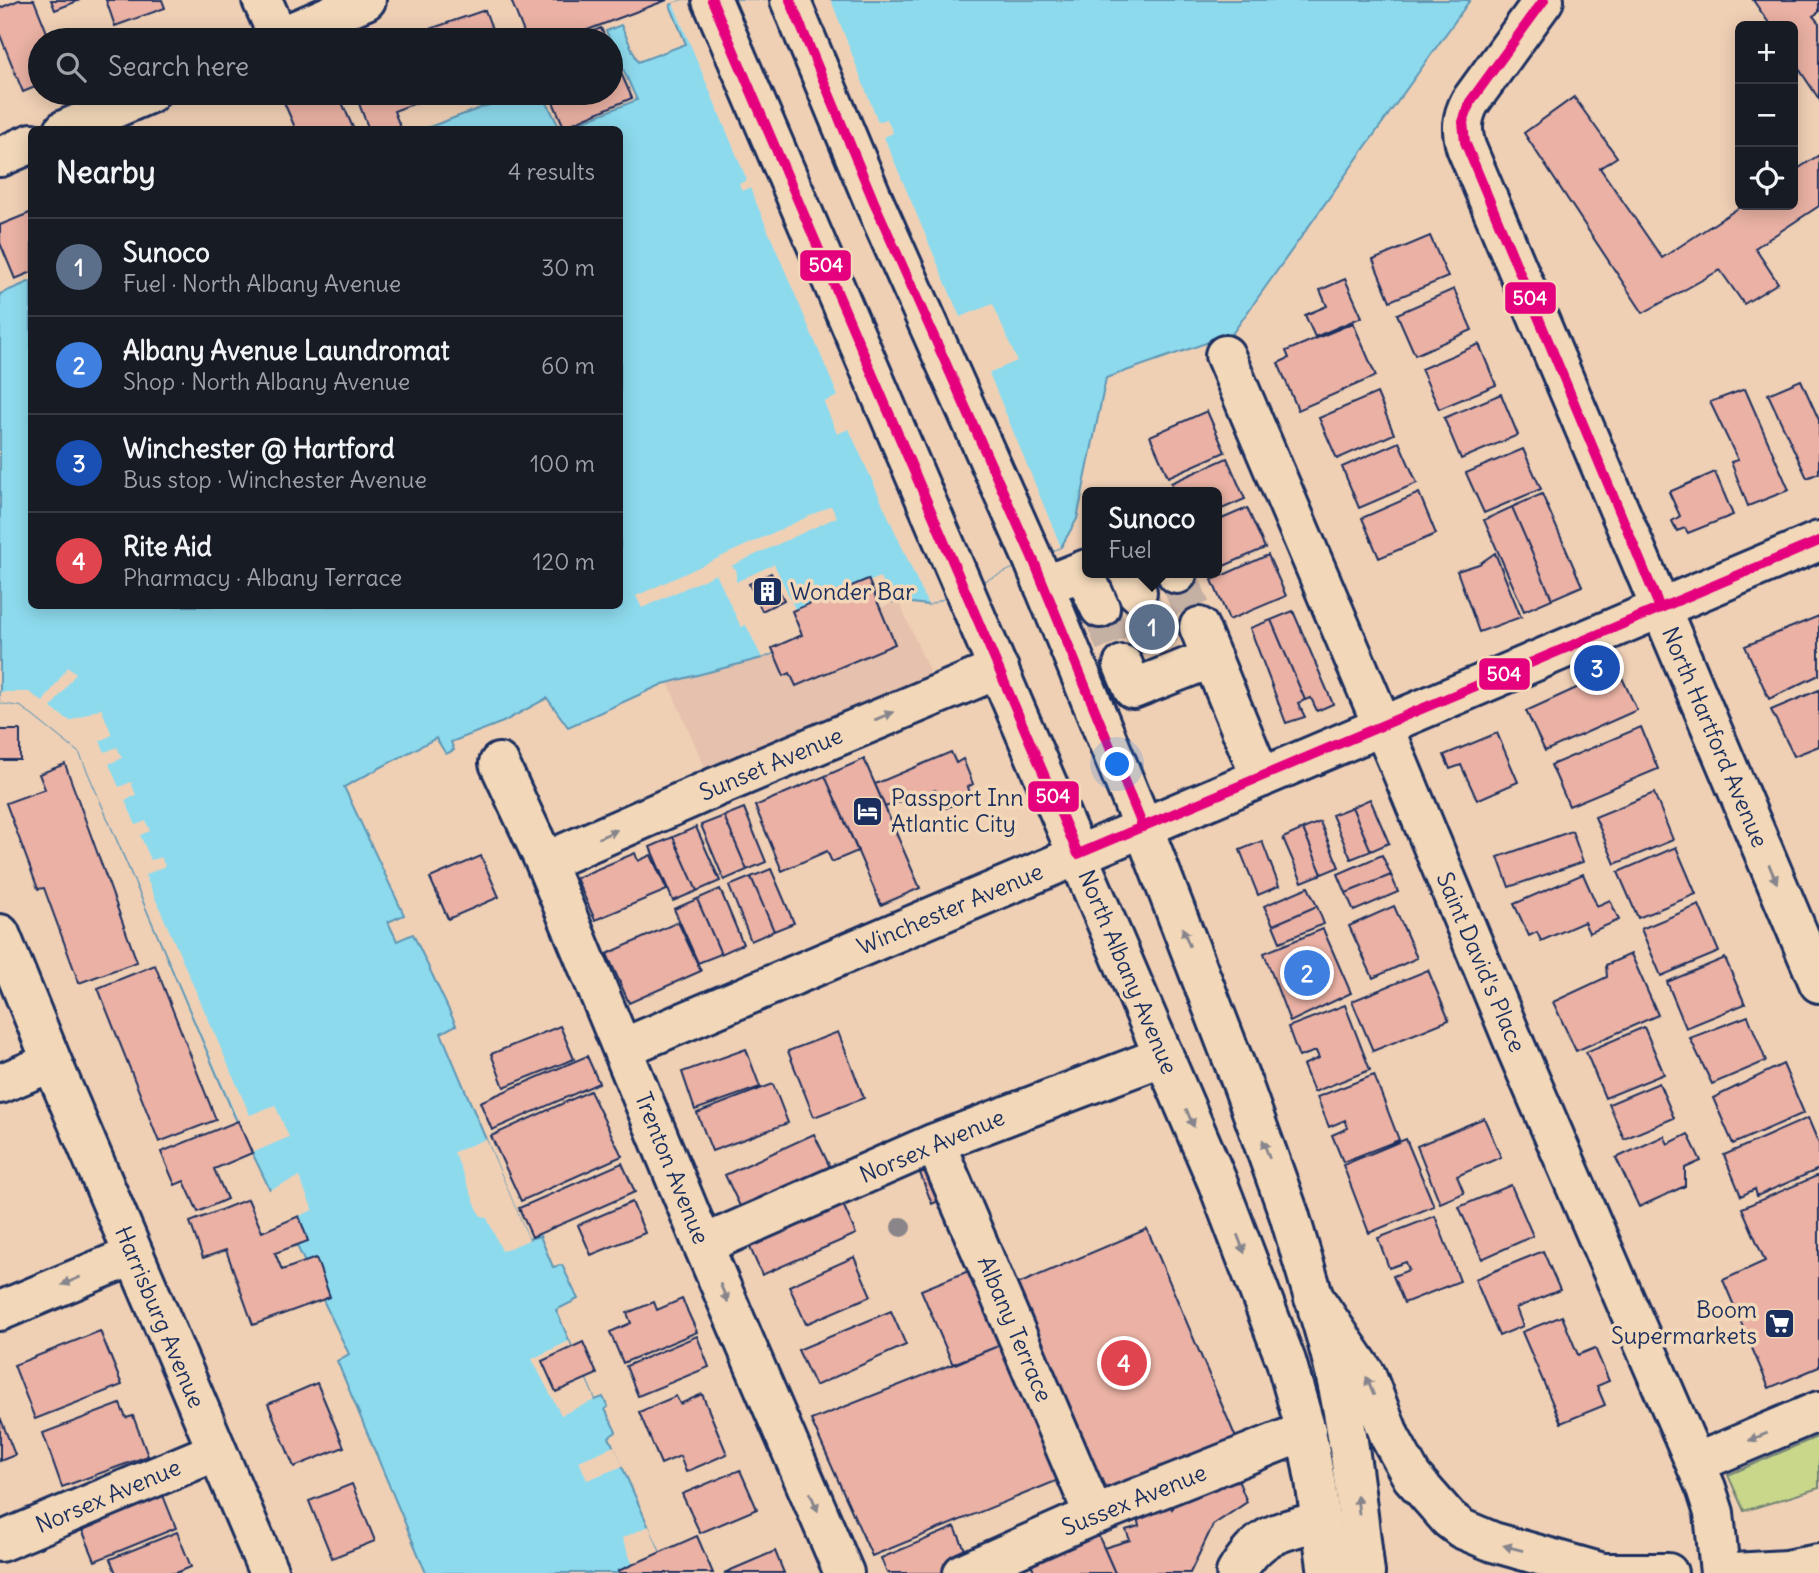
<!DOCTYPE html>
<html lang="en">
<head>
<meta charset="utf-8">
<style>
	body { margin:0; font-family:Delius,sans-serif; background:#20242c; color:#f1f3f6 }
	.controls { position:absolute; right:21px; top:21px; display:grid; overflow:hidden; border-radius:10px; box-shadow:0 4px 18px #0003 }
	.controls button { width:63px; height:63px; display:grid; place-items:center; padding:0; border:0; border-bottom:2px solid #363941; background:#171b24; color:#f1f3f6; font:35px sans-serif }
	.you { position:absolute; left:1118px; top:765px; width:24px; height:24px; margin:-18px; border:5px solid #fff; border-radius:50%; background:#1a73e8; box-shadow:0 0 0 10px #1a73e833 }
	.badge { display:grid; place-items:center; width:46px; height:46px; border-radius:50%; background:#ea580c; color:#fff; font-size:23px; font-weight:700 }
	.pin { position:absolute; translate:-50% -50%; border:4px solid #fff; box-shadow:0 2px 7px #0006 }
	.popup { position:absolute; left:1082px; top:487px; width:140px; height:91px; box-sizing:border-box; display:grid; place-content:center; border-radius:10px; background:#171b24; filter:drop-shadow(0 2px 5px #0005); font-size:23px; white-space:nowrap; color:#9ea1a6 }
	.popup b { font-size:26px; color:#f1f3f6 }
	.popup::after { content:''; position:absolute; left:50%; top:100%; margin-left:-14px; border:14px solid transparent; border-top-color:#171b24 }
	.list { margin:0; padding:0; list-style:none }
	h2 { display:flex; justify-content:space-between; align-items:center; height:91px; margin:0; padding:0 28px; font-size:30px }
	h2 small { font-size:23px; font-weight:400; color:#9ea1a6 }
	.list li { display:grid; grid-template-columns:46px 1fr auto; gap:21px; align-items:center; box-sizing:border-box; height:98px; padding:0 28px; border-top:2px solid #363941 }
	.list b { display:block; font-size:26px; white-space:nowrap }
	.list p { margin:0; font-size:23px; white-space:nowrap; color:#9ea1a6 }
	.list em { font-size:23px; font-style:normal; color:#9ea1a6 }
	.icon { flex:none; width:38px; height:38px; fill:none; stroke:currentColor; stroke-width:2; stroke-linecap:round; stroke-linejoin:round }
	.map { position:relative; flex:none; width:1819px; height:1573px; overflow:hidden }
	.search { position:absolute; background:#171b24; box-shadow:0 4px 18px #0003; left:28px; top:28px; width:595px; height:77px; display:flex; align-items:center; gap:18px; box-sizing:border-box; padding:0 24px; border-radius:38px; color:#9ea1a6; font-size:26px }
	.panel { position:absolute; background:#171b24; box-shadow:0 4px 18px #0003; left:28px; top:126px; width:595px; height:483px; border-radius:10px }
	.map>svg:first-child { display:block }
	.built { fill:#e6c1ad }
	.green { fill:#c9d78b; stroke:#728374; stroke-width:2 }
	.water { fill:#8ddaed; stroke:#5f96b4; stroke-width:2 }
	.pier { fill:#f0d0b5 }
	.building { fill:#eab1a4; stroke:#1b2f5e; stroke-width:2 }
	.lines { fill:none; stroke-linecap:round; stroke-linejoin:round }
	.minor-tunnel { stroke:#c5b0a4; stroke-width:38; stroke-dasharray:38 19; stroke-linecap:butt }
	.minor-casing { stroke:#1b2f5e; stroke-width:44 }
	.major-casing { stroke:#1b2f5e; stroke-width:44 }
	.highway-casing { stroke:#1b2f5e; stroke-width:44 }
	.minor { stroke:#f2d8b9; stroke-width:38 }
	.major { stroke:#f2d8b9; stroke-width:38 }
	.highway { stroke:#f2d8b9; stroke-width:38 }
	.bus-1-casing { stroke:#f2d8b9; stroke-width:16 }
	.bus-1 { stroke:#e5007d; stroke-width:10 }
	.tree { fill:#898589 }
	.oneway { fill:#86848c }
	.labels { text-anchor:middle; stroke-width:7; stroke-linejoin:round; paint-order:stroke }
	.poi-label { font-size:23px; fill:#1b2f5e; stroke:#f2d8b9; text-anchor:start }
	.street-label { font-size:23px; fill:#1b2f5e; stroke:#f2d8b9 }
	.line-badge { stroke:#f2d8b9; stroke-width:2.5 }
	.badge-label { font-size:19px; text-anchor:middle; font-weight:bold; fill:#fff }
</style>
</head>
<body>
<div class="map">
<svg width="1819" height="1573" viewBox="0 0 1819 1573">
	<rect width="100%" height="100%" fill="#f0d0b5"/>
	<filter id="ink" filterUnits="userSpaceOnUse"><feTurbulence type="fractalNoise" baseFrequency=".0143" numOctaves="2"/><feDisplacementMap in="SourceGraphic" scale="14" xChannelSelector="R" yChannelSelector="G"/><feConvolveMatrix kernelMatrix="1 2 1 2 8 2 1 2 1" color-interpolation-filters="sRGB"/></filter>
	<g filter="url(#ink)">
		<path class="built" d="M884 567 933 680 708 775 659 662Z"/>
		<path class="green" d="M1819 1436V1488L1744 1511 1728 1475Z"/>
		<path class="water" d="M683 0H1470L1232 334 1106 378 1077 519 1061 547 928 605 895 601 762 658 663 684 568 727 547 698 503 722 451 742 454 750 446 754 436 738 344 787 404 915 388 922 397 941 413 934 456 1025 441 1033 528 1239 540 1236 553 1267 562 1265 578 1299 556 1310 595 1400 603 1397 608 1407 605 1409 616 1432 609 1437 669 1573H426L337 1361 349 1354 234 1115 80 753 21 706 0 703V294L31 281 32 606H620V130L563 129 637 100 606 31 621 25 638 62 686 44 670 5Z
			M521 93H542L560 129H424Z"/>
		<path class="pier" d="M683 0H831L878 122 887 119 893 133 884 137 960 317 993 304 1017 361 989 373 1061 547 928 605 849 429 837 434 824 402 838 396 750 188 742 191 739 184 747 180 673 3Z
			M831 506 837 517 731 566 736 569V582L774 564 797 613 880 577 892 604 815 634 762 658 746 625 741 627 716 574 642 608 636 596Z
			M68 667 76 673 51 708 70 721 101 708 112 735 100 741 105 752 117 747 122 758 109 764 119 787 131 782 136 795 125 800 136 825 146 821 150 831 140 835 151 860 161 857 165 866 145 875 250 1115 275 1105 289 1137 252 1153 80 753 21 706 0 703V692H29L43 702Z
			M486 1139 529 1240 502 1251 487 1218 480 1215 454 1152Z
			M299 1177 313 1210 283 1223 267 1191Z
			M569 1341 595 1400 561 1415 532 1359Z
			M614 1446 623 1466 587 1480 579 1461Z
			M649 1526 660 1553 633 1565 622 1538Z"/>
		<path class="building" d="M19 0H34L50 40H40V85L23 92 0 35V8Z
			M51 0H80L55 10Z
			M106 0H162L165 8 115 26Z
			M511 0H667L561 40H527Z
			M1753 0H1819V12L1813 16 1819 23V99L1793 60V26H1771Z
			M485 10 496 40H421L418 33Z
			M601 28 606 40H573Z
			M611 50 632 98 564 127 549 93H611Z
			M280 93H338L354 130H296Z
			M355 93H418L421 101 394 111 401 129 369 130Z
			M1574 97 1617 157 1600 168 1662 258 1743 205H1793V172L1819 155V206L1755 248 1778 283 1744 304 1720 270 1643 313 1524 133Z
			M32 212V272L15 279 0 243V225Z
			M1430 236 1448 277 1390 301 1373 260Z
			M1345 279 1362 317 1315 337 1305 315 1327 306 1320 290Z
			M1454 289 1472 330 1415 355 1397 314Z
			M1353 323 1376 376 1298 410 1278 363 1289 358 1286 351Z
			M1479 344 1496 385 1439 409 1421 369Z
			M1801 380 1819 420V473L1807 478 1768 394Z
			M1745 389 1789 490 1748 506 1731 462 1738 460 1710 402Z
			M1377 393 1394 434 1337 459 1319 418Z
			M1501 394 1518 435 1461 459 1444 418Z
			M1207 411 1225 452 1168 477 1150 436Z
			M1399 442 1417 483 1359 508 1342 467Z
			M1523 449 1541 489 1484 513 1466 473Z
			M1227 458 1245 499 1217 511V492H1175L1171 483Z
			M1715 472 1733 515 1688 533 1685 528 1677 531 1672 521 1680 516 1669 492Z
			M1419 493 1436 534 1379 558 1362 518Z
			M1542 494 1582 586 1552 599 1512 507Z
			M1512 507 1552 599 1524 611 1484 520Z
			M1247 508 1265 548 1217 569V521Z
			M1495 553 1521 617 1479 632 1457 571 1479 564Z
			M1268 555 1286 596 1229 620 1212 580Z
			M771 573 784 600 762 611 749 584Z
			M868 579 895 644 796 686 790 673 784 676 772 648 802 635 792 611Z
			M1293 611 1333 704 1317 711 1311 698 1305 700 1271 620Z
			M1819 616V675L1769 699 1745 646Z
			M1271 620 1305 700 1298 703 1305 717 1286 723 1250 628Z
			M1618 669 1637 710 1545 751 1526 711Z
			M1819 690V746L1794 756 1771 710Z
			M1641 727 1658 769 1569 806 1551 765Z
			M0 730H20V760H0Z
			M1497 733 1518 782 1477 800 1461 765 1450 769 1444 755Z
			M951 752 956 763 963 759 973 784 968 787 971 796 946 808 935 790 885 807 875 784Z
			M864 759 920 888 881 905 825 776Z
			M65 764 137 962 79 983 44 888 38 889 6 803 45 789 39 774Z
			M825 776 858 851 832 862 827 851 782 871 755 806Z
			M1654 793 1673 840 1615 864 1595 817Z
			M1370 799 1389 843 1371 851 1352 807Z
			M1352 807 1371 851 1351 859 1332 815Z
			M744 808 766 862 747 870 724 816Z
			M724 816 747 870 724 880 701 825Z
			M1320 822 1339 867 1322 874 1303 829Z
			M696 827 720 881 697 891 673 837Z
			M1303 829 1322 874 1302 882 1283 838Z
			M1572 831 1583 862 1509 887 1498 857Z
			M673 837 697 891 673 901 650 847Z
			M1262 841 1279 886 1258 895 1240 850Z
			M1676 847 1696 894 1638 918 1618 872Z
			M635 853 638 861 651 855 667 890 595 920 576 878Z
			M1382 855 1391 875 1346 893 1338 874Z
			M481 856 499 897 448 919 430 878Z
			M771 869 794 923 774 931 751 877Z
			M1583 874 1597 906 1610 900 1619 920 1589 933 1584 922 1541 941 1537 932 1529 936 1514 904Z
			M1391 875 1398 892 1354 911 1346 893Z
			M751 877 774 931 751 941 729 886Z
			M1308 887 1317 906 1273 925 1264 906Z
			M720 889 743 944 721 954 697 899Z
			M697 899 721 954 698 963 674 909Z
			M1699 905 1719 952 1661 976 1641 929Z
			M1317 906 1324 924 1280 942 1273 925Z
			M1394 906 1417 958 1373 978 1349 926Z
			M678 922 701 971 629 1003 607 954Z
			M1323 929 1351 993 1290 1022 1264 953Z
			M1631 954 1658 1015 1576 1051 1553 1002 1607 977 1606 965Z
			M1725 958 1745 1004 1686 1028 1667 982Z
			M155 965 216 1120 159 1142 98 988Z
			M1428 970 1449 1020 1373 1051 1352 1001Z
			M1345 1005 1370 1070 1314 1092 1303 1065 1319 1058 1316 1051 1299 1057 1288 1027Z
			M1748 1016 1766 1061 1712 1084 1690 1038Z
			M560 1026 574 1059 504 1087 491 1054Z
			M1644 1027 1664 1074 1605 1098 1586 1052Z
			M838 1032 864 1098 814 1117 788 1051Z
			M746 1049 760 1087 695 1110 682 1072Z
			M587 1056 599 1083 492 1130 480 1102Z
			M1783 1064 1804 1113 1733 1144 1713 1098Z
			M1374 1075 1399 1140 1343 1162 1332 1135 1348 1128 1345 1120 1329 1127 1317 1097Z
			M1659 1083 1674 1118 1624 1139 1609 1104Z
			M773 1084 788 1123 712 1151 697 1113Z
			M590 1091 622 1156 521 1201 491 1136Z
			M1484 1118 1501 1157 1457 1176 1464 1193 1440 1203 1417 1146Z
			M1808 1118 1819 1144V1169L1757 1196 1755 1189 1741 1196 1724 1155Z
			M238 1121 252 1153 214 1169 227 1199 198 1212 184 1181 175 1185 161 1152Z
			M814 1134 830 1167 815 1174 822 1189 748 1223 725 1175Z
			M1688 1134 1701 1161 1685 1168V1186L1639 1207 1616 1158 1664 1136 1668 1144Z
			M1406 1139 1434 1206 1369 1233 1343 1165Z
			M622 1163 635 1192 532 1237 519 1208Z
			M931 1169 943 1199 932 1204 920 1173Z
			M1819 1175V1367L1769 1388 1723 1280 1765 1261 1742 1208Z
			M1511 1185 1533 1236 1482 1259 1459 1207Z
			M248 1199 262 1232 299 1216 308 1241 275 1253 282 1270 316 1258 330 1297 253 1325 226 1250 203 1258 190 1222Z
			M632 1202 645 1233 591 1255 578 1225Z
			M842 1202 856 1234 762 1275 748 1243Z
			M1435 1216 1460 1281 1404 1303 1393 1276 1409 1270 1406 1262 1389 1268 1378 1238Z
			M1147 1229 1236 1438 1101 1493 1011 1287Z
			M1543 1251 1560 1290 1516 1308 1523 1326 1499 1336 1475 1279Z
			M854 1257 871 1296 806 1324 789 1286Z
			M971 1270 1003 1344 953 1365 921 1290Z
			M682 1299 697 1332 623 1363 610 1332 631 1323 627 1313 654 1302 657 1310Z
			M891 1311 906 1345 815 1386 798 1350Z
			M1562 1316 1578 1355 1595 1348 1609 1381 1597 1386 1605 1405 1561 1423 1522 1332Z
			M100 1331 122 1385 35 1419 14 1365Z
			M697 1336 709 1367 638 1396 626 1366Z
			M583 1342 597 1374 556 1392 542 1361Z
			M1003 1344 1061 1479 872 1556 811 1420Z
			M317 1383 344 1447 294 1467 268 1404Z
			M702 1394 727 1454 686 1472 680 1456 661 1464 639 1412 676 1396 680 1404Z
			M120 1404 126 1418 133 1416 148 1456 62 1487 43 1433Z
			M0 1417 15 1455 0 1461Z
			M740 1470 757 1509 700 1533 682 1494Z
			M1235 1472 1247 1502 1213 1525 1190 1573H1115L1104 1548 1130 1540 1126 1530 1139 1526 1136 1513 1167 1499 1172 1509 1186 1490Z
			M352 1484 375 1541 332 1558 309 1501Z
			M162 1493 176 1528 95 1561 81 1527Z
			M955 1527 973 1568 961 1573H887L881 1558Z
			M1096 1530 1115 1573H1035L1029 1559Z
			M177 1532 191 1567 176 1573H116L110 1559Z
			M697 1536 713 1573H619L618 1571Z
			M775 1551 784 1573H724Z"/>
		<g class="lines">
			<path class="minor-tunnel" d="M1177 574 1199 627
				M1137 592 1160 648
				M1100 608 1123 665"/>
			<defs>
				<path id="minor" d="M262 0 279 38
					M1544 0 1470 102C1462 117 1461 130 1466 147L1819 983
					M273 40 366 0
					M64 130 150 93
					M0 157 32 143
					M1225 355 1398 762 1517 1050 1706 1488 1714 1513 1720 1573
					M1083 571 1100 608
					M1129 573 1137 592
					M1177 573V574
					M1044 586 1087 569
					M1199 627 1261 778
					M1123 665 1133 689 1212 658
					M499 763 545 862 703 1245 844 1573
					M545 862 716 787 999 669
					M0 934 52 1062 269 1573
					M623 1048 1819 541
					M0 1084 52 1062
					M935 1143 1094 1515
					M703 1245 935 1143 1164 1056
					M0 1311 134 1255
					M1696 1463 1819 1411
					M0 1542 217 1451
					M963 1573 1094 1515 1306 1431
					M1236 1573C1259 1533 1279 1532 1321 1521"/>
				<path id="major" d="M1318 1310C1346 1396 1354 1484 1365 1573"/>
				<path id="highway" d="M712 0 1217 1181 1286 1361 1306 1431 1315 1480 1328 1573
					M790 0 874 202 1033 559 1143 827 1243 1086 1289 1214 1314 1298 1366 1375 1390 1437 1412 1477 1449 1519 1462 1529 1493 1542 1603 1573
					M1591 1573H1668
					M1734 1573 1786 1570 1819 1564"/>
			</defs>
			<use href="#minor" class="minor-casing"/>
			<use href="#major" class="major-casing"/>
			<use href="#highway" class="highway-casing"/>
			<use href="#minor" class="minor"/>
			<use href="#major" class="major"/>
			<use href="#highway" class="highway"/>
			<defs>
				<path id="bus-1" d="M712 0 1078 854 1819 541
					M790 0 874 202 1033 559 1143 827
					M1544 0 1470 102 1463 122 1465 142 1660 608"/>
			</defs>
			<use href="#bus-1" class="bus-1-casing"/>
			<use href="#bus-1" class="bus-1"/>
		</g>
		<circle class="tree" cx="901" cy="1227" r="10"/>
		<defs><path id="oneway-solid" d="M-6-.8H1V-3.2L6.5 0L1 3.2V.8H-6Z" transform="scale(1.75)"/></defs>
		<g class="oneway">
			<use href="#oneway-solid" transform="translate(884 716) rotate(-23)"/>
			<use href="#oneway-solid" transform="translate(608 834) rotate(-24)"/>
			<use href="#oneway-solid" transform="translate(1773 874) rotate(67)"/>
			<use href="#oneway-solid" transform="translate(1186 937) rotate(-111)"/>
			<use href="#oneway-solid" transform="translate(1190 1118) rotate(67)"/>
			<use href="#oneway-solid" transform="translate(1266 1149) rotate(-110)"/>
			<use href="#oneway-solid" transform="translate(1241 1244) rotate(69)"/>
			<use href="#oneway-solid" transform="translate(71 1281) rotate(157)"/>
			<use href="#oneway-solid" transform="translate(724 1293) rotate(67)"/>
			<use href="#oneway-solid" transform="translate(1370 1386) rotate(-112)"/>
			<use href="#oneway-solid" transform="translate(1758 1437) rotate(158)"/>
			<use href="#oneway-solid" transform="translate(814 1502) rotate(67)"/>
			<use href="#oneway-solid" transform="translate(1358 1505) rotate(-96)"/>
			<use href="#oneway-solid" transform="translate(1513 1548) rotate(-165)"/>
		</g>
	</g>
	<defs>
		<symbol id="building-square" viewBox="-11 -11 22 22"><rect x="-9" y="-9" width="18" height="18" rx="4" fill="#1b2f5e" stroke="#f2d8b9"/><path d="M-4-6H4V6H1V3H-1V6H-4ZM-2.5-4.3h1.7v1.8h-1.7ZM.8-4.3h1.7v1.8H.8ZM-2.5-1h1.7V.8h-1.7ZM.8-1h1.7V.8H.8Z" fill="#fff"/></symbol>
		<symbol id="hotel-square" viewBox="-11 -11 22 22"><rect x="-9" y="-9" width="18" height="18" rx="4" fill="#1b2f5e" stroke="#f2d8b9"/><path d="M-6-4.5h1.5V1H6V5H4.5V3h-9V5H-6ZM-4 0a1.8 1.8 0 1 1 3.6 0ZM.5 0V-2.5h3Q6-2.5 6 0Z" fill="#fff"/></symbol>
		<symbol id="supermarket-square" viewBox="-11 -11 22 22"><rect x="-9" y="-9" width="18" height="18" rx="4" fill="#1b2f5e" stroke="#f2d8b9"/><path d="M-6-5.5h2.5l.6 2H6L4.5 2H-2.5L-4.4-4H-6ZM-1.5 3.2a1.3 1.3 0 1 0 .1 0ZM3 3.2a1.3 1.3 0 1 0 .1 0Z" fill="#fff"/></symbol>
	</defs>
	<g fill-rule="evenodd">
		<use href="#building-square" x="750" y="574" width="35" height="35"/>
		<use href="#hotel-square" x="850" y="794" width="35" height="35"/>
		<use href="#supermarket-square" x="1762" y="1306" width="35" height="35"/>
	</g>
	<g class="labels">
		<g class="poi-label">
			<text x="790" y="600">Wonder Bar</text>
			<text x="891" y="806">Passport Inn<tspan x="891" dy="26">Atlantic City</tspan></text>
			<text x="1757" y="1318" text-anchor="end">Boom<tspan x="1757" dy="26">Supermarkets</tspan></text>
		</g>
		<g class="street-label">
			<text transform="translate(1715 737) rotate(67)" y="8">North Hartford Avenue</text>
			<text transform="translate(771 764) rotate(-23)" y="8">Sunset Avenue</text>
			<text transform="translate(950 909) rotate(-23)" y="8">Winchester Avenue</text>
			<text transform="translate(1481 962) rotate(67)" y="8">Saint David's Place</text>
			<text transform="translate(1128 972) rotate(67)" y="8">North Albany Avenue</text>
			<text transform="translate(932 1146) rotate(-23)" y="8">Norsex Avenue</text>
			<text transform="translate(672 1168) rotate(68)" y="8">Trenton Avenue</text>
			<text transform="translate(160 1317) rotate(67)" y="8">Harrisburg Avenue</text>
			<text transform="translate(1015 1329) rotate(67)" y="8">Albany Terrace</text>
			<text transform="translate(108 1496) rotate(-23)" y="8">Norsex Avenue</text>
			<text transform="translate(1134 1500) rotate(-22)" y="8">Sussex Avenue</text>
		</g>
	</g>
	<g class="line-badge">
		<rect x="799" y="249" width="53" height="33" rx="7" fill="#e5007d"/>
		<rect x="1504" y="281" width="53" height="34" rx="7" fill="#e5007d"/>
		<rect x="1478" y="657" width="53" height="34" rx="7" fill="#e5007d"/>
		<rect x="1027" y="780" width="53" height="33" rx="7" fill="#e5007d"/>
	</g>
	<g class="badge-label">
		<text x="826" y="272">504</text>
		<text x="1530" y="305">504</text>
		<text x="1504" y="681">504</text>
		<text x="1053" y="803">504</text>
	</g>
</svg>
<div class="controls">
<button>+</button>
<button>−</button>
<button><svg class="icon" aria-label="locate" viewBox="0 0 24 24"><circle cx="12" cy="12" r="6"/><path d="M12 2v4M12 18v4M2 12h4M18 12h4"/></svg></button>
</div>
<div class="you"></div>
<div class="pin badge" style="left:1152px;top:627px;background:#5c6f8a">1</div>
<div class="popup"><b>Sunoco</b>Fuel</div>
<div class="pin badge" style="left:1307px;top:973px;background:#3f7fe0">2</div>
<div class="pin badge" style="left:1597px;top:668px;background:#1a4fb4">3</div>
<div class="pin badge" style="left:1124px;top:1363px;background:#e0444e">4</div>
<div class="search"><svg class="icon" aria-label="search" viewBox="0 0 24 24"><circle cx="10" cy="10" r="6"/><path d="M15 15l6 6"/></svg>Search here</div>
<section class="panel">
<h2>Nearby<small>4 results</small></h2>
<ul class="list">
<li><span class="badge" style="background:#5c6f8a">1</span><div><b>Sunoco</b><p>Fuel · North Albany Avenue</p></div><em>30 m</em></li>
<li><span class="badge" style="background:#3f7fe0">2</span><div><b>Albany Avenue Laundromat</b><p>Shop · North Albany Avenue</p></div><em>60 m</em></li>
<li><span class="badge" style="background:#1a4fb4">3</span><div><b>Winchester @ Hartford</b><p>Bus stop · Winchester Avenue</p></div><em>100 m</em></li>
<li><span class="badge" style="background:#e0444e">4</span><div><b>Rite Aid</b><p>Pharmacy · Albany Terrace</p></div><em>120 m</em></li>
</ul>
</section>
</div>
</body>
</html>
